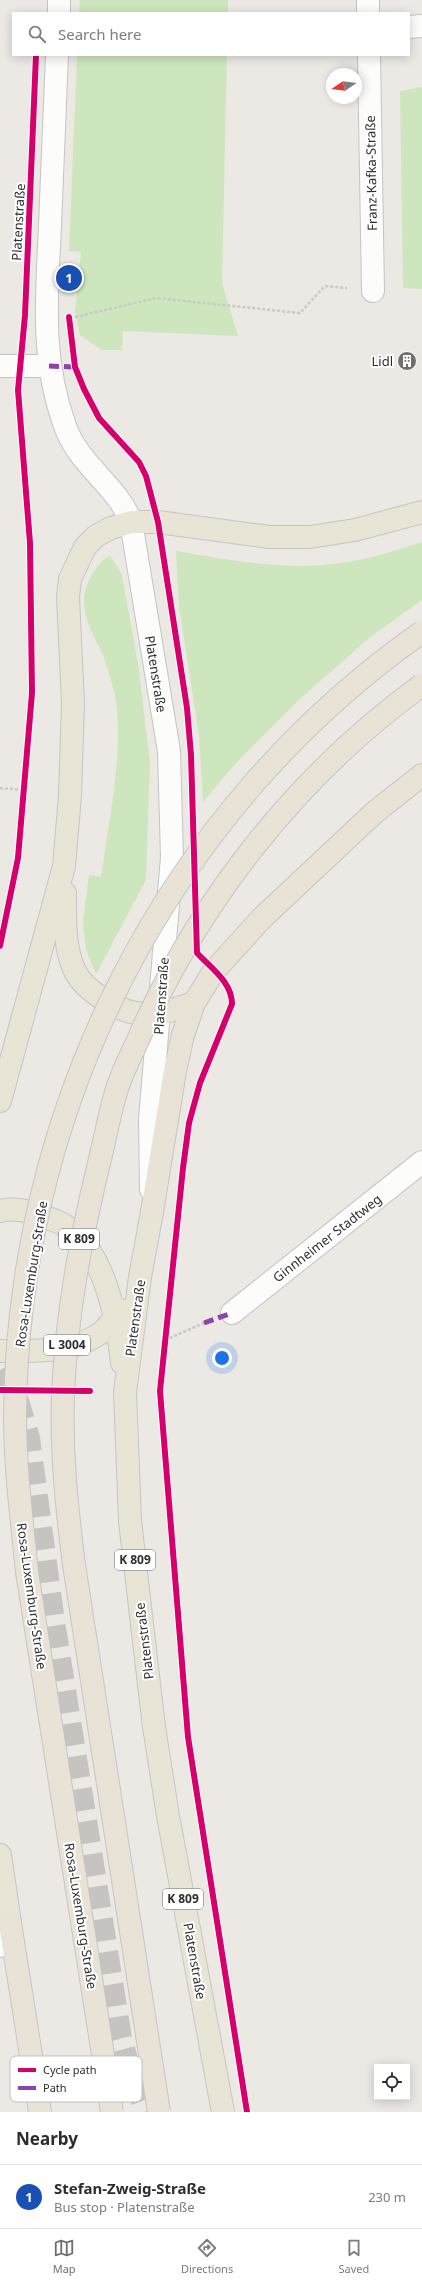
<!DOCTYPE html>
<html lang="en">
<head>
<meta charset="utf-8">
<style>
	body { margin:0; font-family:"Noto Sans",sans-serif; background:#f2f2f3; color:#2b2b33 }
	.controls { position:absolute; right:12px; bottom:12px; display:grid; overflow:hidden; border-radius:0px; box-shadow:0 2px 10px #0003 }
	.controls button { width:36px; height:36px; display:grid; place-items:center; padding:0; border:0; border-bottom:1px solid #e1e1e2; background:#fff; color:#2b2b33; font:20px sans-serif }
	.compass { position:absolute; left:326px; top:68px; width:36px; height:36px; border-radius:50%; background:#fff; box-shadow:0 2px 10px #0003; rotate:257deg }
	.you { position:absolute; left:222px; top:1358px; width:14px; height:14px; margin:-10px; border:3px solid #fff; border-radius:50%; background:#1a73e8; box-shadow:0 0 0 6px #1a73e833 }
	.badge { display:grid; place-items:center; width:26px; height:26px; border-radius:50%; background:#706f6e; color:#fff; font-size:13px; font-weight:700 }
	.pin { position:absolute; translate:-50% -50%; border:2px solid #fff; box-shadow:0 1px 4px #0006 }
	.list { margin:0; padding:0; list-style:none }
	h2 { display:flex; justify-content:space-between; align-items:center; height:52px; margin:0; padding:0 16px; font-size:17px }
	h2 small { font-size:13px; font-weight:400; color:#7c7c81 }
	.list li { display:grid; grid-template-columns:26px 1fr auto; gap:12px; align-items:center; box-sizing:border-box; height:64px; padding:0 16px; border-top:1px solid #e1e1e2 }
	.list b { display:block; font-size:15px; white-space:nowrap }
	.list p { margin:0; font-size:13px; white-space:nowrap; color:#7c7c81 }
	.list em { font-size:13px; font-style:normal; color:#7c7c81 }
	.icon { flex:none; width:22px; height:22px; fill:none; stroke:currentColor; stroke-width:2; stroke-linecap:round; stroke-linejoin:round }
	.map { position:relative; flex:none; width:422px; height:2112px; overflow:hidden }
	.search { position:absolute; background:#fff; box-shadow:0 2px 10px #0003; left:12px; right:12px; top:12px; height:44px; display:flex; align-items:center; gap:10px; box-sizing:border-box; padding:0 14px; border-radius:0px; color:#7c7c81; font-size:15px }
	.sheet { height:116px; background:#fff }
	nav { display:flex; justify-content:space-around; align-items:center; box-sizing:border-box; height:56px; border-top:1px solid #e1e1e2; background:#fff; font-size:11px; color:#7c7c81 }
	nav a { display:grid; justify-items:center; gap:2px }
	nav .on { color:#706f6e }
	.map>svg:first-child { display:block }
	.green { fill:#cee6be }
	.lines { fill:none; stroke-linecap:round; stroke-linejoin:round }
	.primary-tunnel { stroke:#c6c3c0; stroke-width:22; stroke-dasharray:22 11; stroke-linecap:butt }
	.minor-casing { stroke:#c5c4c5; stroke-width:24 }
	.secondary-casing { stroke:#c5c4c5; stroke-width:24 }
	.primary-casing { stroke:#c6c5c4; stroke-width:24 }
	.trunk-casing { stroke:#c6c5c4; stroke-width:24 }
	.path { stroke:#c9c9c8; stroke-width:2.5; stroke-dasharray:3 2; stroke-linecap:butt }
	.minor { stroke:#fcfcfb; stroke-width:22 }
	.secondary { stroke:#fcfcfb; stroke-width:22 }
	.primary { stroke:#e8e4d6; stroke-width:22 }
	.trunk { stroke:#e9e2d6; stroke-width:22 }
	.trunk-bridge-casing { stroke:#c6c5c4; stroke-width:24; stroke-linecap:butt }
	.trunk-bridge { stroke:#e9e2d6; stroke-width:22 }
	.quiet { stroke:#8e44ad; stroke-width:5; stroke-dasharray:10 5; stroke-linecap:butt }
	.cycleway-casing { stroke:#fff; stroke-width:8 }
	.cycleway { stroke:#d6006c; stroke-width:6 }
	.labels { text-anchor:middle; stroke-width:4; stroke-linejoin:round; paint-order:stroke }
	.shield { fill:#fff; stroke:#6d6d6d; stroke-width:1 }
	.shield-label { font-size:12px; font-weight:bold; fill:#2e2e2e }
	.street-label { font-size:13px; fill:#2e2e2e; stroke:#fff }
	.poi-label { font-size:13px; fill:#2e2e2e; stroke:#fff; text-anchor:end }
	.key { fill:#fff; stroke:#c0c0c0; stroke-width:1 }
	.key-label { font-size:11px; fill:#2e2e2e }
</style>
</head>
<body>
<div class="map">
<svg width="422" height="2112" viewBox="0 0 422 2112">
	<rect width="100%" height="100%" fill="#ece8e4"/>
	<path class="green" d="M80 0H228V13H79Z
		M77 55H227L222 283 238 336 123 331 122 350H102L80 335 75 311 81 252 69 251Z
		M422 87V289L403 288 400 91Z
		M422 542V600L369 638 301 698 237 762 203 802 199 735 179 607 176 551C224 559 275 569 324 565 358 562 390 553 422 542Z
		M110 555 122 575 139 670 150 763 146 880 96 974 86 950 83 923 89 875 101 877C108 825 125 747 115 696 112 682 108 669 103 655 96 639 85 623 84 604 83 587 95 564 110 555Z"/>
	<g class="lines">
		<path class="primary-tunnel" d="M0 1370 19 1404 29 1438 54 1622 121 2038 129 2067 146 2112"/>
		<defs>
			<path id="minor" d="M368 0V13
				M59 13V0
				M409 27 422 26
				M57 55C55 112 52 168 50 225 47 296 40 357 65 426 79 466 118 486 131 522L169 751 172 857 150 1119 151 1189
				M369 55 373 291
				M0 366H49
				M232 1313 422 1162"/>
			<path id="secondary" d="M0 1946 10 1923"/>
			<path id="primary" d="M65 893C65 918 64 947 74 969 82 989 115 1009 135 1013 143 1014 152 1014 160 1014
				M0 1101 64 866 70 796 73 703 68 597 70 579 85 547 96 536 111 528 131 522H158L269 537H310L355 530 422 512
				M0 1211C16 1207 32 1212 48 1218 53 1220 60 1222 64 1225 105 1251 117 1318 122 1363
				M152 1212 140 1277 125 1392 130 1521 154 1727 168 1816 223 2112
				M0 1351C34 1351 74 1353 102 1332 109 1326 115 1317 120 1310
				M0 1855 10 1923"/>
			<path id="trunk" d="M160 1014 194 1003
				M152 1212 175 1071 183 1035 194 1003 214 971 261 919 375 812 422 775
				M10 1923 40 2112"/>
		</defs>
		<use href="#minor" class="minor-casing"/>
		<use href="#secondary" class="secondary-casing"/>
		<use href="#primary" class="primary-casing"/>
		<use href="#trunk" class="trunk-casing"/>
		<path class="path" d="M75 317 156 298 300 313 325 286 347 288
			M0 788 25 790
			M0 940H2
			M165 1340 204 1323"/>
		<use href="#minor" class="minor"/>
		<use href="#secondary" class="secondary"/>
		<use href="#primary" class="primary"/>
		<use href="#trunk" class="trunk"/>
		<defs>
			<path id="trunk-bridge" d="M112 2112 27 1572C22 1521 15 1468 15 1416 17 1106 168 810 422 632
				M159 2112 74 1565C67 1509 61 1453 63 1396 66 1315 81 1237 100 1159 106 1135 110 1110 118 1086 123 1071 131 1055 138 1040 198 901 299 774 422 685"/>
		</defs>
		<use href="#trunk-bridge" class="trunk-bridge-casing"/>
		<use href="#trunk-bridge" class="trunk-bridge"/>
		<path class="quiet" d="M49 366 75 367
			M204 1323 232 1313"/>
		<defs>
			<path id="cycleway" d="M69 317 75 367 84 389 99 418 139 462 146 476 158 522 187 708 191 755 197 953C211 968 232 982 232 1004L200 1083 189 1123 183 1168 160 1391 188 1737 247 2112
				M0 946 18 858 32 693 30 543 18 390 25 315 36 55
				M0 1390 90 1391"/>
		</defs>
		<use href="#cycleway" class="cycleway-casing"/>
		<use href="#cycleway" class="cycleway"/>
	</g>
	<defs>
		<symbol id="building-disc" viewBox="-11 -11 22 22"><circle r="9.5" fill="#706f6e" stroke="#fff"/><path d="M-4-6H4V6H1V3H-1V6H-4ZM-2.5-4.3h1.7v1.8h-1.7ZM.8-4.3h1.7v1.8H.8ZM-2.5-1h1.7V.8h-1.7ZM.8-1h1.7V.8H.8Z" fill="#fff"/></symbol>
	</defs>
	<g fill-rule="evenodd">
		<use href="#building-disc" x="396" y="350" width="22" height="22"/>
	</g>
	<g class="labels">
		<g class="shield">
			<rect x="59" y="1229" width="40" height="20" rx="3"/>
			<rect x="44" y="1335" width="46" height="20" rx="3"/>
			<rect x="115" y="1550" width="40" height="20" rx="3"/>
			<rect x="163" y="1889" width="40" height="20" rx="3"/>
		</g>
		<g class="shield-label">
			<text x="79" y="1243">K 809</text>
			<text x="67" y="1349">L 3004</text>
			<text x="135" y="1564">K 809</text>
			<text x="183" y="1903">K 809</text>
		</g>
		<g class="street-label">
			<text transform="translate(371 173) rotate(-91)" y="5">Franz-Kafka-Straße</text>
			<text transform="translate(18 222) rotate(-87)" y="5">Platenstraße</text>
			<text transform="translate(156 674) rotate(81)" y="5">Platenstraße</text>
			<text transform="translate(161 996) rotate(-86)" y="5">Platenstraße</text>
			<text transform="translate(327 1238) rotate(-38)" y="5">Ginnheimer Stadtweg</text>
			<text transform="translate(31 1274) rotate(-81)" y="5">Rosa-Luxemburg-Straße</text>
			<text transform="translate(135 1318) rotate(-82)" y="5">Platenstraße</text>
			<text transform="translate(32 1596) rotate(82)" y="5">Rosa-Luxemburg-Straße</text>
			<text transform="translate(144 1641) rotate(-97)" y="5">Platenstraße</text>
			<text transform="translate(81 1916) rotate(81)" y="5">Rosa-Luxemburg-Straße</text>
			<text transform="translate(195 1961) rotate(80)" y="5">Platenstraße</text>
		</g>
		<g class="poi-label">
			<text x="393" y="366">Lidl</text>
		</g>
	</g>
	<rect x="10" y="2056" width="132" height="46" rx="6" class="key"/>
	<rect x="18" y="2068" width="18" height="4" fill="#d6006c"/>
	<rect x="18" y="2086" width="18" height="4" fill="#8e44ad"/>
	<g class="key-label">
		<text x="43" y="2074">Cycle path</text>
		<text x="43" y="2092">Path</text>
	</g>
</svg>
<div class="controls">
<button><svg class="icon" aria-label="locate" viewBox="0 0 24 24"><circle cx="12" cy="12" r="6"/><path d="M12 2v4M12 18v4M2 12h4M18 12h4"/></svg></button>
</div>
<svg class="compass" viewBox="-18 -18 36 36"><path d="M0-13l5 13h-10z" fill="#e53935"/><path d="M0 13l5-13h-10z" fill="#7c7c81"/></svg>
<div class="you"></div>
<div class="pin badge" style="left:69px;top:278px;background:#1a4fb4">1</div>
<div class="search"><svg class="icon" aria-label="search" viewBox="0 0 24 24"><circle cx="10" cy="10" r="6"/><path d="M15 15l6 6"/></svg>Search here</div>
</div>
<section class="sheet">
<h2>Nearby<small></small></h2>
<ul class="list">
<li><span class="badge" style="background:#1a4fb4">1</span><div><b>Stefan-Zweig-Straße</b><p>Bus stop · Platenstraße</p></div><em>230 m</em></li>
</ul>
</section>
<nav>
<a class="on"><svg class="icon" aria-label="map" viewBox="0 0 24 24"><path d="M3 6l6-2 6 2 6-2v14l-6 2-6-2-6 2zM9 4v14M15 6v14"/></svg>Map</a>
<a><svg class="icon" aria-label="directions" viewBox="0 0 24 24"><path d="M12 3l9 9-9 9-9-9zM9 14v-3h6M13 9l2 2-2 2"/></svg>Directions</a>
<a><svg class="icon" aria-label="saved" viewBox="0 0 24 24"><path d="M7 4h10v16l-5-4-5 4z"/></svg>Saved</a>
</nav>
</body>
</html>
